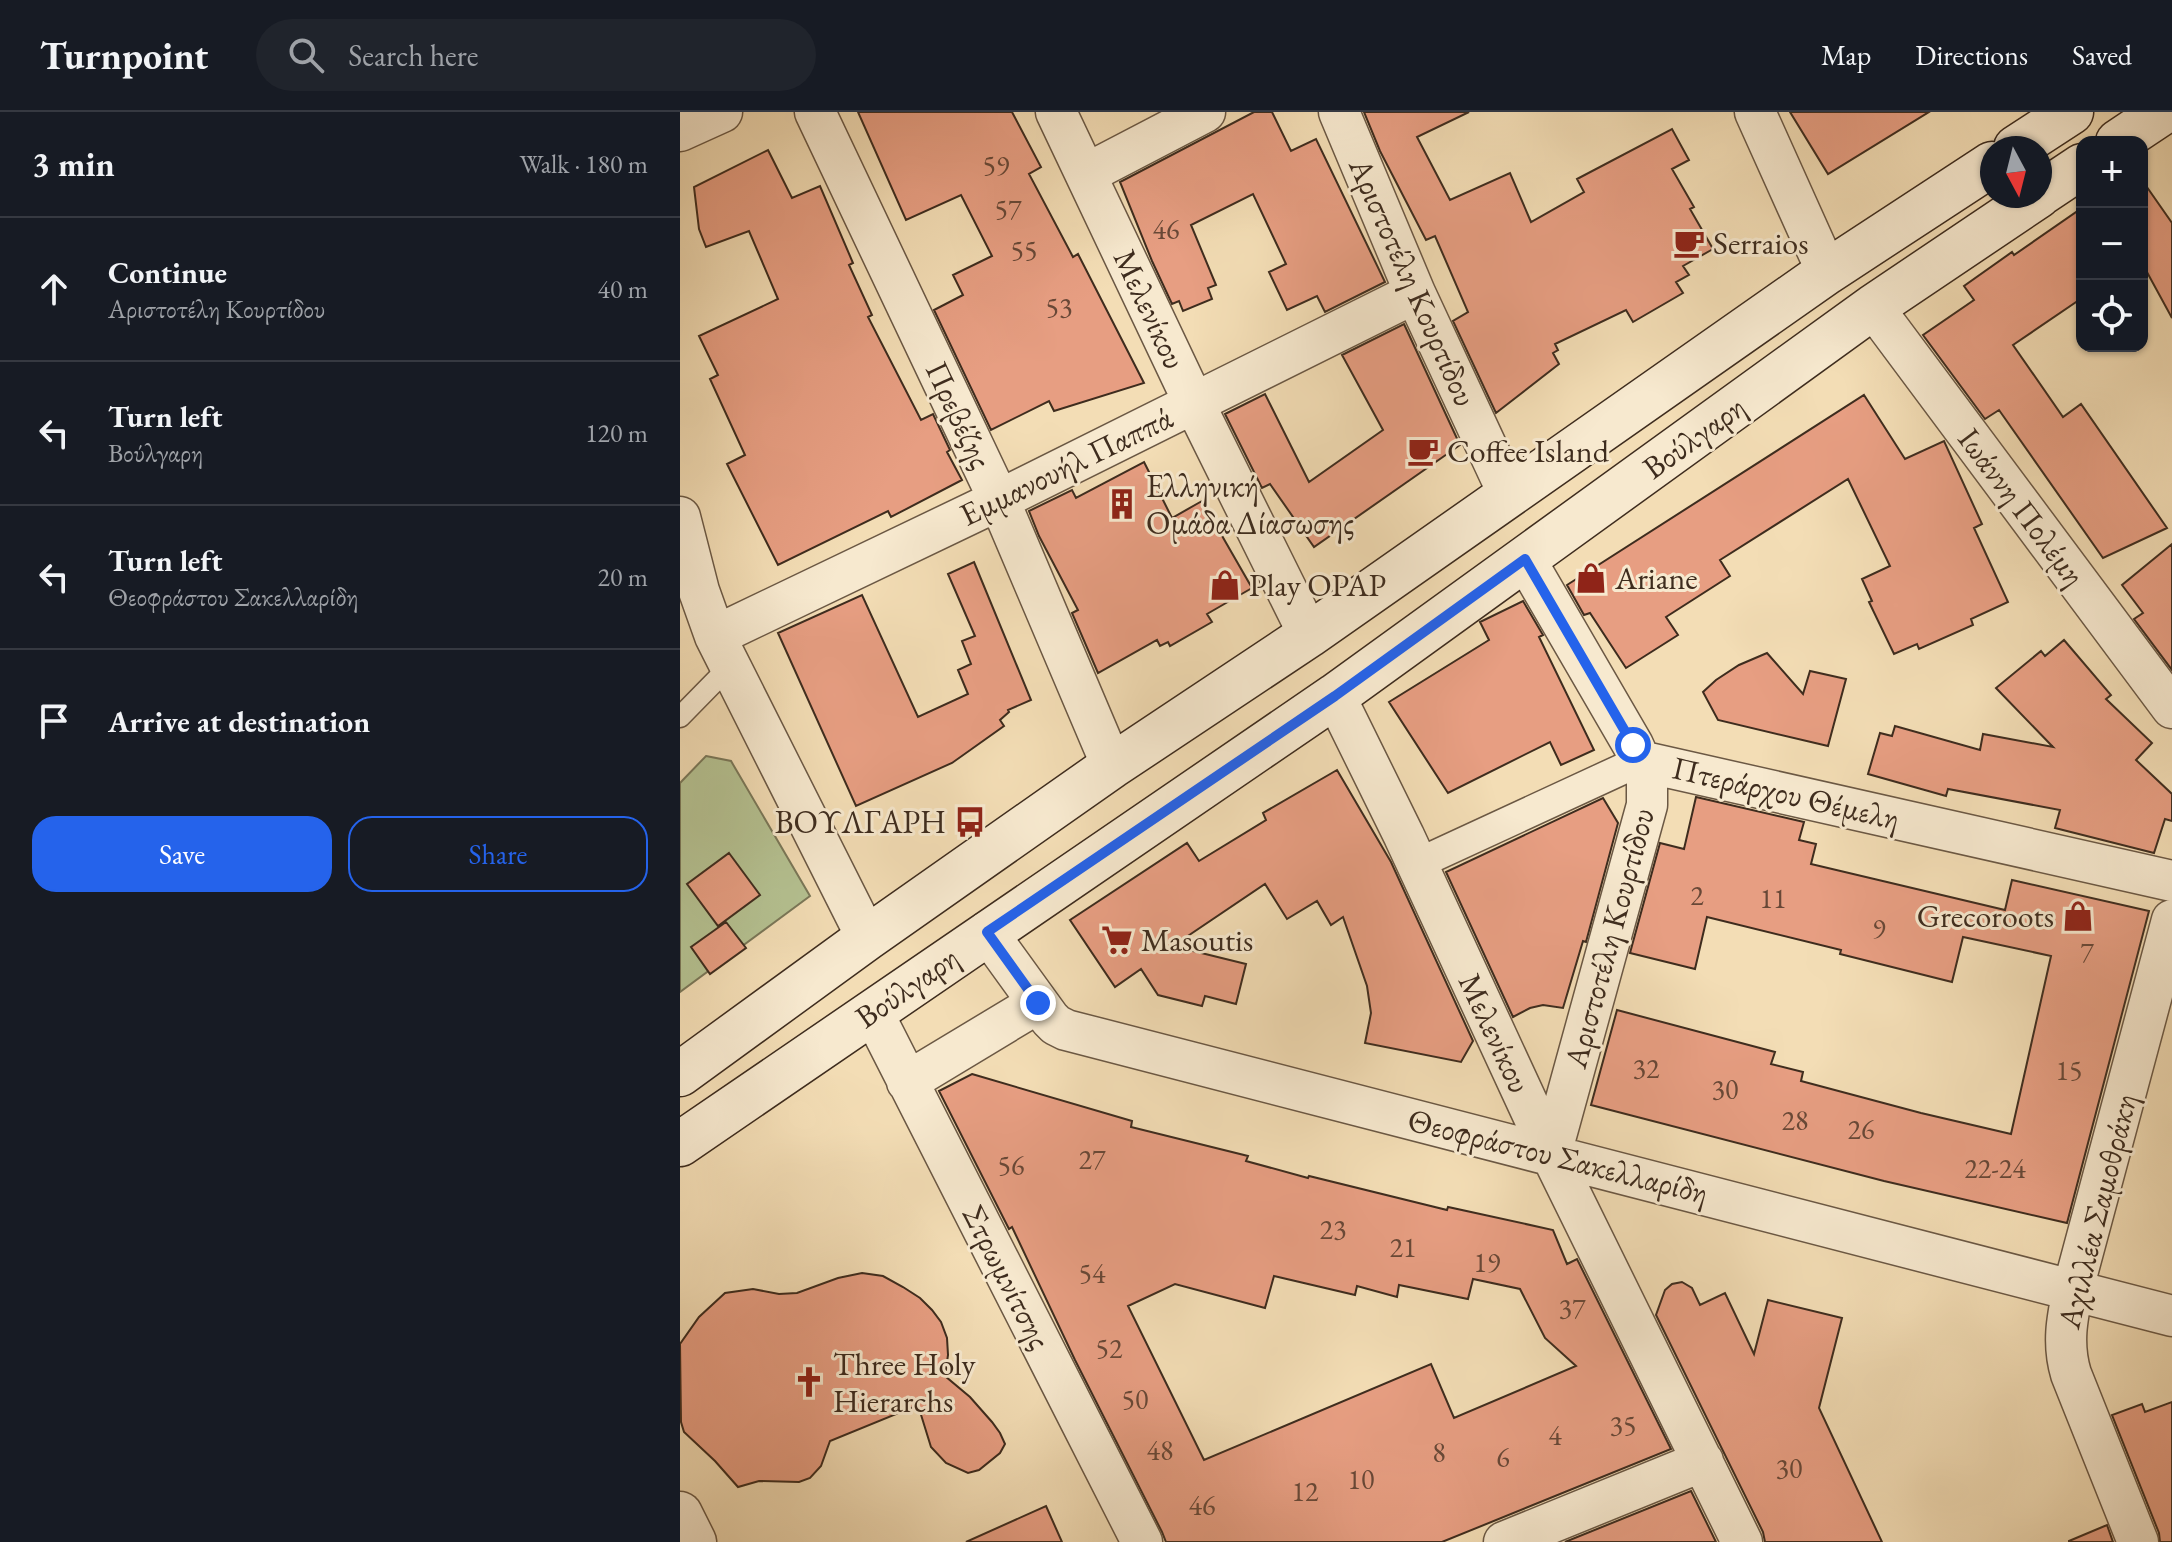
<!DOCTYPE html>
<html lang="en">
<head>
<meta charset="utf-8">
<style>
	body { margin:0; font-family:"EB Garamond",serif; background:#20242c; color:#f1f3f6 }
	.controls { position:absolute; right:24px; top:24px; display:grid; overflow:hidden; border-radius:16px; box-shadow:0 2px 6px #0004 }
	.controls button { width:72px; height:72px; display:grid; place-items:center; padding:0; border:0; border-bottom:2px solid #363941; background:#171b24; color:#f1f3f6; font:40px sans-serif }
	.compass { position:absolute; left:1300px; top:24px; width:72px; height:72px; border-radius:50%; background:#171b24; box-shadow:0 2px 6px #0004; rotate:173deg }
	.stop { position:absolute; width:24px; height:24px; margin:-18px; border:6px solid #2563eb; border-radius:50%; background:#fff }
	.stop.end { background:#2563eb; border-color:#fff; box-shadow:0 2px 8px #0008 }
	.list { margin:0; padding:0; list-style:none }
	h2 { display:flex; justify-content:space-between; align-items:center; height:104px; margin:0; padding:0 32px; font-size:34px }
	h2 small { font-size:26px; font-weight:400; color:#9ea1a6 }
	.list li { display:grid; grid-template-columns:52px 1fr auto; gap:24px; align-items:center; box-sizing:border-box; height:144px; padding:0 32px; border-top:2px solid #363941 }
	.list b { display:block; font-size:30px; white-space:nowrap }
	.list p { margin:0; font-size:26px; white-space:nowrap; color:#9ea1a6 }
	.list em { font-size:26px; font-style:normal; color:#9ea1a6 }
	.actions { display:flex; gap:16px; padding:24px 32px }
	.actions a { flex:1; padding:18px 0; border:2px solid #2563eb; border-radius:24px; text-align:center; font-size:28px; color:#2563eb }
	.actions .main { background:#2563eb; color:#fff }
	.icon { flex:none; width:44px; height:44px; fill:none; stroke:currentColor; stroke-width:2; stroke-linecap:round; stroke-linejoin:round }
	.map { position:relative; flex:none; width:1492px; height:1430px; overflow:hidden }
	header { display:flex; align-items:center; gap:48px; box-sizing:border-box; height:112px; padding:0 40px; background:#171b24; border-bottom:2px solid #363941 }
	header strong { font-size:38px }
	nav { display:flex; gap:44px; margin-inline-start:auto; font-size:28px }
	.search { width:560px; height:72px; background:#20242c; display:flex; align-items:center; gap:20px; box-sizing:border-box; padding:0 28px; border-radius:44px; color:#9ea1a6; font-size:30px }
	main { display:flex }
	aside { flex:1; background:#171b24 }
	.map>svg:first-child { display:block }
	.green { fill:#b5c292; stroke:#7a7758; stroke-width:2 }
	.building { fill:#e79e82; stroke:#3e2c1e; stroke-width:2; fill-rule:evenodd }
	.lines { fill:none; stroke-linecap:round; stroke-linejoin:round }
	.service-casing { stroke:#6b5844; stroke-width:23 }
	.pedestrian-casing { stroke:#6b5844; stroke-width:33 }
	.minor-casing { stroke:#6b5844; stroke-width:43 }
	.tertiary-casing { stroke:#6b5844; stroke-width:47 }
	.secondary-casing { stroke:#3e2c1e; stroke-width:47 }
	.service { stroke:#f7e9cf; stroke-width:20 }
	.pedestrian { stroke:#f7e9cf; stroke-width:30 }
	.minor { stroke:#f7e9cf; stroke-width:40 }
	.tertiary { stroke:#f7e9cf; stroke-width:44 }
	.secondary { stroke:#f7e9cf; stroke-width:44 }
	.route { stroke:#2563eb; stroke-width:10 }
	.labels { text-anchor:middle; stroke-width:6; stroke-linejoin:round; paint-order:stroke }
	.number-label { font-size:28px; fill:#684837 }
	.poi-label { font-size:32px; fill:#3e2c1e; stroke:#f7e9cf; text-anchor:start }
	.street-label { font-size:32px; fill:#3e2c1e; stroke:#f7e9cf }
</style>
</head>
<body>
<header>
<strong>Turnpoint</strong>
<div class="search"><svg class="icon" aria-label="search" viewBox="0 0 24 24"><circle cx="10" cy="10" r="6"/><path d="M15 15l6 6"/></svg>Search here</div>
<nav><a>Map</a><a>Directions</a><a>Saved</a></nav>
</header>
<main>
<aside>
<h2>3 min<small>Walk · 180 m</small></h2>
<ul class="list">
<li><svg class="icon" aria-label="ahead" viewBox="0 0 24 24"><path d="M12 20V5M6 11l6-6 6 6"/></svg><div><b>Continue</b><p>Αριστοτέλη Κουρτίδου</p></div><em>40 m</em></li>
<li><svg class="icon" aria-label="left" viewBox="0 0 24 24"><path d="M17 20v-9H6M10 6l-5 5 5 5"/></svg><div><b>Turn left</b><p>Βούλγαρη</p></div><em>120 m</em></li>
<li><svg class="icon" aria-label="left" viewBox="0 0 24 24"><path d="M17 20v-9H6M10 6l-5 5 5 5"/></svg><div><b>Turn left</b><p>Θεοφράστου Σακελλαρίδη</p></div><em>20 m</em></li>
<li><svg class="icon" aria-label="arrive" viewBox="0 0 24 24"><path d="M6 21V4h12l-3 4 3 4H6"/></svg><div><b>Arrive at destination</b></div></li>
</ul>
<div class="actions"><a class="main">Save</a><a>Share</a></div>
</aside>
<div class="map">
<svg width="1492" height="1430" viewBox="0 0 1492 1430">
	<rect width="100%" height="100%" fill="#f3ddb5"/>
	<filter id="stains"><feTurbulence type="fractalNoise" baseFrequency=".0025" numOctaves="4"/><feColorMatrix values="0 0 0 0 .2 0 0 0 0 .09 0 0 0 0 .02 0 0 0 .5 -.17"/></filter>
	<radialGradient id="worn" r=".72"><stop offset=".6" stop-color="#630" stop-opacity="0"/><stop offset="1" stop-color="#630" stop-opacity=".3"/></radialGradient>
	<path class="green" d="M26 644 51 649 130 784 0 880V671Z"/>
	<path class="building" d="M178 0H332L361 55 349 62 393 145 398 142 464 271 374 299 369 289 311 318 254 198 283 183 273 163 312 144 281 83 226 108Z
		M574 0H592L611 39 636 27 705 170 645 200 637 184 607 198 589 160 606 152 573 82 511 113 536 173 528 176 532 187 503 199 499 189 492 192 472 149 440 70Z
		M684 0H789L737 25 770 88 830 61 851 110 904 80 897 67 992 17 1009 48 992 57 1014 95 1010 97 1033 137 1003 154 1009 163 996 170 1003 181 953 210 946 198 875 232 878 238 873 241 879 252 816 301 773 209 788 200 755 124 746 128 700 39Z
		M1110 0H1249L1148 62Z
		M88 38 112 86 140 74 173 151 169 153 192 203 188 205 241 308 253 302 270 338 267 340 282 368 211 405 208 399 98 453 47 352 65 343 30 267 38 263 19 224 98 187 69 119 26 135 19 117 14 75Z
		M1462 68 1492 111V206L1462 151Z
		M1402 96V186L1333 233 1383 305 1401 292 1487 416 1423 446 1319 298 1305 307 1243 223 1294 188 1284 174 1332 140 1334 143Z
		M724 212 780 333 634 435 590 372 582 376 545 302 585 282 629 370 703 318 662 243Z
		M1184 283 1225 347 1264 329 1302 412 1294 416 1328 490 1291 507 1293 513 1239 537 1237 532 1214 542 1189 490 1192 489 1182 467 1210 454 1168 367 1040 448 1050 464 986 505 998 523 946 556 910 501 904 503 887 473Z
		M464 350 492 406 522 389 572 476 527 502 532 510 490 534 488 530 480 534 477 528 418 561 392 501 398 498 359 424 349 399 392 378 396 386Z
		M1492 432V558L1454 507 1463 501 1442 473Z
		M294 450 351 588 328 598 329 600 320 608 324 614 272 651 176 694 98 521 182 483 238 605 288 582 278 558 291 552 282 529 295 524 268 462Z
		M843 489 863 523 859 525 914 638 881 653 870 630 768 681 709 590 809 528 800 510Z
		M1384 528 1431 583 1426 587 1472 631 1456 648 1492 682V709L1485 707 1474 741 1375 716 1380 698 1268 677 1266 684 1188 662 1200 621 1212 624 1215 614 1300 638 1303 622 1373 635 1316 576 1361 539 1365 544Z
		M1087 541 1123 582 1130 559 1166 567 1148 634 1038 608 1023 580 1036 568 1059 553Z
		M657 658 711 750 793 929 781 950 685 931 691 901 687 874 663 805 651 813 637 789 607 807 585 772 493 834 566 852 556 892 525 884 522 894 478 883 461 857 435 875 390 808 507 731 519 749 586 708 583 701Z
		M1016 685 1124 710 1119 728 1136 732 1131 752 1325 798 1332 768 1469 799 1387 1111 1204 1069 911 993 937 898 1095 940 1091 952 1123 960 1121 969 1241 1001 1331 1022 1371 844 1283 825 1272 870 1160 842 1161 838 1027 805 1015 857 950 841 980 731 1004 737Z
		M923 686 938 711 906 830 903 829 883 896 863 893 850 896 833 905 766 760Z
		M49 741 80 783 38 814 7 772Z
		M46 810 66 836 30 862 11 835Z
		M292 962 452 1009 451 1015 568 1044 566 1049 628 1066 629 1064 767 1098 768 1095 873 1118 887 1152 897 1147 991 1337 762 1430H486L482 1420 395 1248 332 1115 329 1117 259 979ZM594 1164 675 1183 677 1174 717 1185 719 1173 788 1187 793 1167 840 1177 865 1226 896 1254 774 1306 751 1252 524 1348 448 1194 495 1172 585 1196Z
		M182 1161 203 1164 223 1175 240 1186 252 1198 261 1210 267 1226 268 1243 265 1264 290 1285 312 1310 320 1321 325 1332 320 1341 299 1358 288 1361 266 1351 251 1335 238 1293 150 1329 141 1354 130 1366 119 1370 79 1369 58 1375 35 1349 4 1320 1 1310 0 1232 19 1205 45 1181 73 1177 99 1182 117 1181 158 1166Z
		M1002 1170 1012 1176 1020 1193 1045 1181 1074 1242 1088 1188 1162 1206 1139 1296 1202 1430H1085L1083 1420 976 1203 985 1178 992 1172Z
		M1492 1290V1430H1480L1479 1421 1432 1303 1462 1292 1465 1300Z
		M1011 1379 1036 1430H885Z
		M366 1394 382 1430H286Z
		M1427 1413 1433 1430H1389V1429Z"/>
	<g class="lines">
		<defs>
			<path id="service" d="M0 605 49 555"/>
			<path id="pedestrian" d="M737 752 960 649"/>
			<path id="minor" d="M135 0 319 388 432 654
				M376 0 514 291 629 523
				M659 0 735 181 829 383
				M1075 0 1147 160
				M0 19 42 0
				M406 62 525 0
				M1193 195 1492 596
				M0 405 19 479 35 524 187 826
				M845 447 953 633 967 664V693L871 1042
				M35 524 319 388 735 181
				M655 584 724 724 871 1042 1062 1430
				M960 649 1492 769
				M307 820 370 907 376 913 386 918 1492 1204
				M192 899 462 1430
				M227 970 358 891
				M824 1430 1023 1349
				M1458 1430 1391 1262C1382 1232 1387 1207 1393 1177L1492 808"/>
			<path id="tertiary" d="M0 1402 14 1430"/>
			<path id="secondary" d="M1438 30 1483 0
				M1336 36 1391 0
				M1360 82 1402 54
				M0 962 187 826 432 654 629 523 1147 160 1312 52
				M0 1032 655 584 1193 195 1358 84"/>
		</defs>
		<use href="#service" class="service-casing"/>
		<use href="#pedestrian" class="pedestrian-casing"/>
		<use href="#minor" class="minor-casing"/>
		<use href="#tertiary" class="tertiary-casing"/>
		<use href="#secondary" class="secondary-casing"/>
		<use href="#service" class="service"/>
		<use href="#pedestrian" class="pedestrian"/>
		<use href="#minor" class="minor"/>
		<use href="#tertiary" class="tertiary"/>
		<use href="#secondary" class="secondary"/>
	</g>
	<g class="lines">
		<path class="route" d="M358 891 307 820 655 584 845 447 953 633"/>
	</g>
	<defs>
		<symbol id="cafe-bare" viewBox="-9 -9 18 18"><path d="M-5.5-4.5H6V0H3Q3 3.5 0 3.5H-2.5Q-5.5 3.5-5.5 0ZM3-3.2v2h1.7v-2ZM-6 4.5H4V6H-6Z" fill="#8f2418" stroke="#f7e9cf" stroke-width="2.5" paint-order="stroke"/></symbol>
		<symbol id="building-bare" viewBox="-9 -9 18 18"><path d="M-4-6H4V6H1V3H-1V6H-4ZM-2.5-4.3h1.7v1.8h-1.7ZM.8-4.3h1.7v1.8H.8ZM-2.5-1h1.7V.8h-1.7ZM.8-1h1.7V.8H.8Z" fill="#8f2418" stroke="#f7e9cf" stroke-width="2.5" paint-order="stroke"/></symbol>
		<symbol id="shop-bare" viewBox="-9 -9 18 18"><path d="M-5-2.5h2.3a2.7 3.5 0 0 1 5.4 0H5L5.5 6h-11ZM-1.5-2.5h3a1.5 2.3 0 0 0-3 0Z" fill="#8f2418" stroke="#f7e9cf" stroke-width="2.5" paint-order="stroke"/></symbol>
		<symbol id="bus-bare" viewBox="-9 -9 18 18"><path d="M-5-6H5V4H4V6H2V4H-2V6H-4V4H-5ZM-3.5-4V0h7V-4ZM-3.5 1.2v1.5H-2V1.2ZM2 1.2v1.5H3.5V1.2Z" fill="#8f2418" stroke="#f7e9cf" stroke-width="2.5" paint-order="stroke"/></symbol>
		<symbol id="supermarket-bare" viewBox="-9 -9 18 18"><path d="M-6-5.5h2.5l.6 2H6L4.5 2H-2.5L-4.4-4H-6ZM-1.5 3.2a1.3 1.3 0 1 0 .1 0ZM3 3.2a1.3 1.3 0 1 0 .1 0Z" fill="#8f2418" stroke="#f7e9cf" stroke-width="2.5" paint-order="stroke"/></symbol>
		<symbol id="church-bare" viewBox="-9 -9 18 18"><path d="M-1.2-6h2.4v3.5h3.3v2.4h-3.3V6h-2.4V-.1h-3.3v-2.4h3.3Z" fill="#8f2418" stroke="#f7e9cf" stroke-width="2.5" paint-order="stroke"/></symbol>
	</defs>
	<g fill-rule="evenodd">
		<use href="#cafe-bare" x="987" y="109" width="44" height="44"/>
		<use href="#cafe-bare" x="721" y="317" width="44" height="44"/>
		<use href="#building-bare" x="420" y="370" width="44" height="44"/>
		<use href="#shop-bare" x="889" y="444" width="44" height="44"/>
		<use href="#shop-bare" x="523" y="451" width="44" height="44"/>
		<use href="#bus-bare" x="268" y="688" width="44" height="44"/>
		<use href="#shop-bare" x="1376" y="782" width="44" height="44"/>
		<use href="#supermarket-bare" x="415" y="806" width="44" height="44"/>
		<use href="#church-bare" x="107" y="1248" width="44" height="44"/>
	</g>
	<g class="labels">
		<g class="number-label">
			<text x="316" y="63">59</text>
			<text x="328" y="107">57</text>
			<text x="486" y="127">46</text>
			<text x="344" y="148">55</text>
			<text x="379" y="205">53</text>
			<text x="1017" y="793">2</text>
			<text x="1093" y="796">11</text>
			<text x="1199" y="826">9</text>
			<text x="1407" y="850">7</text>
			<text x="966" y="966">32</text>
			<text x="1389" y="968">15</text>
			<text x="1045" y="987">30</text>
			<text x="1115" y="1018">28</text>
			<text x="1181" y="1027">26</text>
			<text x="412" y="1057">27</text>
			<text x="331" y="1063">56</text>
			<text x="1315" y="1066">22-24</text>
			<text x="653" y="1127">23</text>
			<text x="723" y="1145">21</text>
			<text x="807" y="1160">19</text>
			<text x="412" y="1171">54</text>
			<text x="892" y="1206">37</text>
			<text x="429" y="1246">52</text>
			<text x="455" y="1297">50</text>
			<text x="943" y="1323">35</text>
			<text x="875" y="1333">4</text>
			<text x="480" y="1348">48</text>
			<text x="759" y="1350">8</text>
			<text x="823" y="1355">6</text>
			<text x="1109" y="1366">30</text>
			<text x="681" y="1377">10</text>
			<text x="625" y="1389">12</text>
			<text x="522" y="1403">46</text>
		</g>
		<g class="poi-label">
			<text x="1033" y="142">Serraios</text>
			<text x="767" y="350">Coffee Island</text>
			<text x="466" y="385">Ελληνική<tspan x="466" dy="37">Ομάδα Δίασωσης</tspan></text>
			<text x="935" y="477">Ariane</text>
			<text x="569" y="484">Play OPAP</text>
			<text x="266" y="721" text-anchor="end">ΒΟΥΛΓΑΡΗ</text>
			<text x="1374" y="815" text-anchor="end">Grecoroots</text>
			<text x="461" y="839">Masoutis</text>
			<text x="153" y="1263">Three Holy<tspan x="153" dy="37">Hierarchs</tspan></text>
		</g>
		<g class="street-label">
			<text transform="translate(733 170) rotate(66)" y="11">Αριστοτέλη Κουρτίδου</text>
			<text transform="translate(470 197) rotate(65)" y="11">Μελενίκου</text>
			<text transform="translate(279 303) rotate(65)" y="11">Πρεβέζης</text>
			<text transform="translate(1014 325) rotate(-36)" y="11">Βούλγαρη</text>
			<text transform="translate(386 354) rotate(-26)" y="11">Εμμανουήλ Παππά</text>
			<text transform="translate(1342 395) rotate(53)" y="11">Ιωάννη Πολέμη</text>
			<text transform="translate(1106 681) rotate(13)" y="11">Πτεράρχου Θέμελη</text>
			<text transform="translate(929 826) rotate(-75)" y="11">Αριστοτέλη Κουρτίδου</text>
			<text transform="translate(227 875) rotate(-35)" y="11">Βούλγαρη</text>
			<text transform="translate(815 921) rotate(65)" y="11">Μελενίκου</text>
			<text transform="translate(878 1044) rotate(14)" y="11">Θεοφράστου Σακελλαρίδη</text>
			<text transform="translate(1417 1099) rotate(-76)" y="11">Αχιλλέα Σαμοθράκη</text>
			<text transform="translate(327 1165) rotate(63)" y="11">Στρωμνίτσης</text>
		</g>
	</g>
	<rect width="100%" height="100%" filter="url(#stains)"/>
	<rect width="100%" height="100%" fill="url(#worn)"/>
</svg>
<div class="controls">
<button>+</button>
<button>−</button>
<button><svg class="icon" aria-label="locate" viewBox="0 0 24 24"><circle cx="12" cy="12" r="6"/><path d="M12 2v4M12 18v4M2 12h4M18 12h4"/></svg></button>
</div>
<svg class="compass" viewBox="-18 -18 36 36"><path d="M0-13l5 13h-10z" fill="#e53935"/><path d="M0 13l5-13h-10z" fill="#9ea1a6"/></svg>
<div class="stop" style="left:953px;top:633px"></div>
<div class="stop end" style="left:358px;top:891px"></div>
</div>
</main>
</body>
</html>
